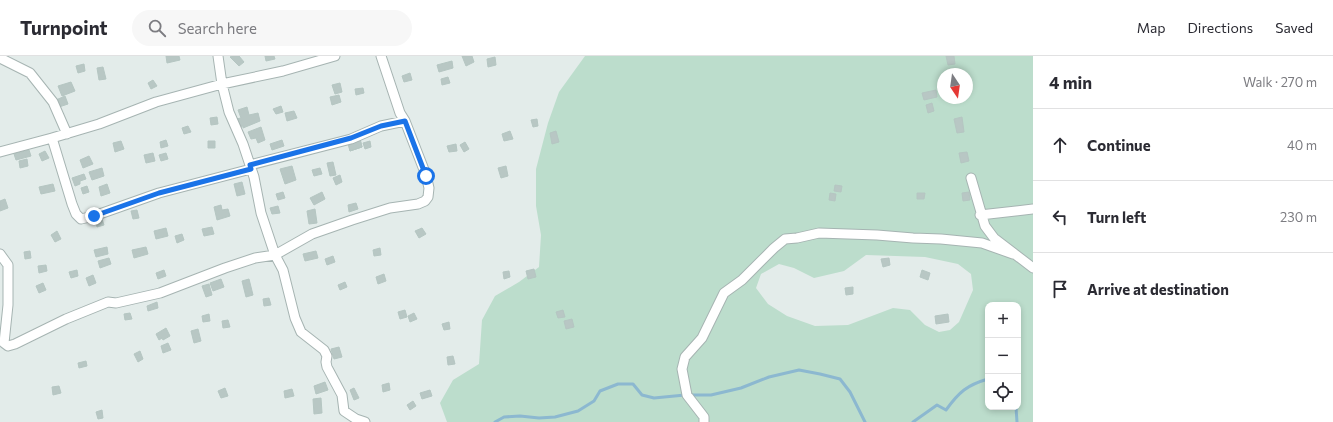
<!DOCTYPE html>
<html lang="en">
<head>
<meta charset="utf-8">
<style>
	body { margin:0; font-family:Commissioner,sans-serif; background:#f7f7f7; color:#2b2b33 }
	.controls { position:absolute; right:12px; bottom:12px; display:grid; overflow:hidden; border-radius:8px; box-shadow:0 2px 6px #0003 }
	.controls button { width:36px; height:36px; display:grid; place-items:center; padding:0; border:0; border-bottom:1px solid #e1e1e2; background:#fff; color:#2b2b33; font:20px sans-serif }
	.compass { position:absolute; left:937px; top:12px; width:36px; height:36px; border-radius:50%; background:#fff; box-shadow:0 2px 6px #0003; rotate:167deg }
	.stop { position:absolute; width:12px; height:12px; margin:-9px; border:3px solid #1a73e8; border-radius:50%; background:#fff }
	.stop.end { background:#1a73e8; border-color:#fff; box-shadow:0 1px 4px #0008 }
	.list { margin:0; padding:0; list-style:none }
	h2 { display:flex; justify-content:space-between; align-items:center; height:52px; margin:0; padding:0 16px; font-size:17px }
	h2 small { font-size:13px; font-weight:400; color:#7c7c81 }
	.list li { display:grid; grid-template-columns:26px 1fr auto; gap:12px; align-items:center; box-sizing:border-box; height:72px; padding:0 16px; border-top:1px solid #e1e1e2 }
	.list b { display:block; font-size:15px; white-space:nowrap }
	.list em { font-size:13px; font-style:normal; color:#7c7c81 }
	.icon { flex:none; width:22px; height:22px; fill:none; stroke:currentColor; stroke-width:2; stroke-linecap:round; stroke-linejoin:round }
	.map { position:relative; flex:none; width:1033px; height:366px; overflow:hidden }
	header { display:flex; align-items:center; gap:24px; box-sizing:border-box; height:56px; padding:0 20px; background:#fff; border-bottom:1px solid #e1e1e2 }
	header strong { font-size:19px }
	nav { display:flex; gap:22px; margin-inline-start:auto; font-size:14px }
	.search { width:280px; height:36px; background:#f7f7f7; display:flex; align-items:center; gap:10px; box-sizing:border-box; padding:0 14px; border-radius:22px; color:#7c7c81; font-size:15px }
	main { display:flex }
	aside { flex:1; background:#fff }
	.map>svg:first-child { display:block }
	.green { fill:#bcddcc; fill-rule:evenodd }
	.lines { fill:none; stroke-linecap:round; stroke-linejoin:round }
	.stream { stroke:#8cb8d0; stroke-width:3 }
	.building { fill:#b8c7c4; stroke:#b5c6c2 }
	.street-casing { stroke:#a6b4b2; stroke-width:11 }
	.street { stroke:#fff; stroke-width:9 }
	.route { stroke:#1a73e8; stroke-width:5 }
</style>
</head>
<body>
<header>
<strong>Turnpoint</strong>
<div class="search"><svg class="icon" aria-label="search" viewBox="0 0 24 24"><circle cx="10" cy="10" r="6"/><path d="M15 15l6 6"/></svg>Search here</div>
<nav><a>Map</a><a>Directions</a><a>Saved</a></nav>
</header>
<main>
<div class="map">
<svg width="1033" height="366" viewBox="0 0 1033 366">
	<rect width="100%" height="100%" fill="#e3ecea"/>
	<path class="green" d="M585 0H1033V366H447L440 347 453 324 479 308 482 264 495 240 519 226 539 211 541 179 536 150V113L548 67 559 36ZM943 18H967V42H943ZM866 199 925 201 958 208 971 218 973 234 959 266 950 274 939 276 925 269 910 254 893 252 848 269 815 270 787 260 768 248 756 232 761 218 779 208 794 212 814 222 844 215ZM988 249H1018V351H988Z"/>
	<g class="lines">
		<path class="stream" d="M690 339H711L741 332 769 321 799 314 820 318 840 323 850 336 865 366
			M1016 351 1017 366
			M495 366 504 361 520 360 539 362 555 361 578 355 594 345 600 335 618 328H633L642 339 654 342 685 339
			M913 366 937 349 946 354C959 336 967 329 988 323"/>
	</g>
	<path class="building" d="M166 0H179L180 4 167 7Z
		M232 0H239L244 6 239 10 230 1Z
		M265 0H274L275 3 266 5Z
		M462 0H472L474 6 466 10Z
		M946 0H954L955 8 948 9Z
		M495 1 496 9 488 11 487 3Z
		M452 5 453 12 439 16 437 9Z
		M84 8 85 15 78 17 76 10Z
		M103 11 106 23 99 24 97 12Z
		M410 17 412 24 404 26 402 20Z
		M448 21 450 27 442 29 441 23Z
		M153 24 157 30 151 33 148 27Z
		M71 26 75 35 62 40 58 30Z
		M340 27 342 36 335 38 332 29Z
		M363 32 364 37 356 39 355 33Z
		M936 34 937 41 924 44 922 37Z
		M339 39 341 46 332 49 330 41Z
		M65 40 68 48 59 51 56 44Z
		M932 47 934 55 928 57 926 49Z
		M281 50 283 56 276 58 273 53Z
		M247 51 249 59 258 57 260 65 243 72V70L238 71 236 63 241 62 238 54Z
		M294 55 297 62 287 65 285 57Z
		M217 61 218 68 211 69 210 62Z
		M962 61 964 76 957 77 954 63Z
		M537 63 538 70 533 71 531 64Z
		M188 70 191 76 184 78 182 72Z
		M261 71 265 84 258 87 256 82 251 83 248 76Z
		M510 75 513 83 504 85 502 78Z
		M556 75 559 86 552 88 550 77Z
		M360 83 362 91 350 95 348 86Z
		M360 83 362 91 350 95 348 87Z
		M166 84 168 90 161 92 160 86Z
		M282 84 284 90 272 94 270 88Z
		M121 85 124 93 115 96 113 87Z
		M208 85H215V92H208Z
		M370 85 371 91 365 93 363 87Z
		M465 86 469 93 464 96 460 89Z
		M456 88 457 95 449 96 447 90Z
		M29 94 31 100 16 104 14 98Z
		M45 95 49 102 42 105 39 98Z
		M967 96 969 105 961 107 959 97Z
		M153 97 155 105 146 107 144 99Z
		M166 97 168 103 161 105 159 99Z
		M89 100 93 108 83 112 80 104Z
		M27 103 28 110 20 112 19 105Z
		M333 106 336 119 330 120 327 107Z
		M292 110 296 124 285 128 280 113Z
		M506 110 508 120 501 122 498 112Z
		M102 112 104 120 92 124 89 116Z
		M320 112 322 118 314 120 312 114Z
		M84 118 86 123 80 125V128L75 130 72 122Z
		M340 119 342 126 336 129 333 122Z
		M242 126 245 138 237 140 234 128Z
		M53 128 55 135 41 138 39 131Z
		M107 128 110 137 101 140 99 131Z
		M835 129 842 130 841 136 834 135Z
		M87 130 89 136 83 138 81 132Z
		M283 136 285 142 278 144 276 138Z
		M322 136 325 143 314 149 310 142Z
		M969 136 970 144 963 145 962 137Z
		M830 137 836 138 835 145 829 144Z
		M917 137H925L924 143H917Z
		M5 143 8 152 0 155V145Z
		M356 147 358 153 349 156 348 149Z
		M221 149 222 154 228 153 230 160 217 164 214 151Z
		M278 150 280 157 272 158 270 152Z
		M315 153 317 167 309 168 307 155Z
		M137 154 139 162 133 163 131 155Z
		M102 163 104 169 97 171 96 165Z
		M212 171 214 178 204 180 202 173Z
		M166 172 168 180 156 183 154 175Z
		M422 172 426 178 419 182 415 175Z
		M57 175 61 183 55 186 51 179Z
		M182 178 184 184 177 187 175 180Z
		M107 191 108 198 96 201 94 194Z
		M146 191 148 198 134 202 132 194Z
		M380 192 381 199 374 200 373 194Z
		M30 195 31 202 25 203 24 196Z
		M316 195 318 202 305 205 303 198Z
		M333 200 335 206 327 209 325 203Z
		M109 202 111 208 100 212 98 205Z
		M889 202 890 209 883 211 881 203Z
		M46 209 47 215 39 217 38 210Z
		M534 213 536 221 528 223 526 215Z
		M77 214 78 220 71 222 69 216Z
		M164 214 166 220 158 223 156 217Z
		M922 214 930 217 928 224 920 221Z
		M509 215 510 221 504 223 503 216Z
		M384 218 386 225 378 228 376 221Z
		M93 219 96 227 89 230 86 222Z
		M221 223 224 231 213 235 210 227Z
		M249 223 253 239 246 241 242 225Z
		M345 226 347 231 340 234 338 229Z
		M43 227 46 234 39 237 36 230Z
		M209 228 212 239 206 241 202 230Z
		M853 231V238L846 239 845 232Z
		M269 242 271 249 264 250 263 243Z
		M157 246 158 252 148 255 147 250Z
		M405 254 407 261 400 263 398 256Z
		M563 254 565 261 558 262 556 256Z
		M130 257 132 263 125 264 124 258Z
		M414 257 417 263 410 266 408 260Z
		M209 258 210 265 203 266 202 260Z
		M948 258 949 266 936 268 935 260Z
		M572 263 574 271 566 273 564 265Z
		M228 264 230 271 223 272 222 265Z
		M449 266 450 273 444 274 442 268Z
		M166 272 170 280 163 284 162 282 159 284 156 278Z
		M198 273 201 285 194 287 191 275Z
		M168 287 171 294 163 297 161 290Z
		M339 291 342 301 334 303 331 293Z
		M140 295 143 303 138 306 134 298Z
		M453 300 455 308 448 309 447 301Z
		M86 305 87 310 79 312 78 307Z
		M325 326 328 334 316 338 314 330Z
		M389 327 390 334 383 336 382 329Z
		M59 330 61 337 53 339 52 331Z
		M225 332 228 340 221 342 218 335Z
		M354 332 359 342 354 344 350 334Z
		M292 333 294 340 285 342 284 335Z
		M430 334 432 340 422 343 420 337Z
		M321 342 322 357 314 358 313 343Z
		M413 345 416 350 410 354 407 349Z
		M102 354 103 362 98 363 96 356Z"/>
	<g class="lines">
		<defs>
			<path id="street" d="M218 0 222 28 229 56 243 88 254 121 261 157 275 199 283 214 295 262 301 276 324 294 327 300 326 306 327 311 342 339 344 355 356 363 365 366
				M0 2 30 17 53 46 67 78
				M52 82 72 148 76 158 81 163 94 160 159 137 251 113
				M0 96 52 82 99 68 156 46 222 28 283 15 335 0
				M250 109 351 83 381 70 405 65
				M971 122 985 170 994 182 1033 212
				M980 159 1033 153
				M0 198 8 209V249L4 287 8 290 15 288 66 263 108 246 116 247 160 237 225 212 255 202 275 199 312 178 352 164 390 152 418 148 425 145 428 141 429 132 426 119 405 65 400 57 381 0
				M704 366V361L687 339 682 313 685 301 702 282 724 237 742 224 774 192 785 183 797 182 819 177 877 179 913 182 941 183 982 187 1013 198"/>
		</defs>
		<use href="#street" class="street-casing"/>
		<use href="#street" class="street"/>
	</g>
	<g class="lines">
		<path class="route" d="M94 160 159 137 251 113 250 109 351 82 381 70 405 65 426 120"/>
	</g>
</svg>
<div class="controls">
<button>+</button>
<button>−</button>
<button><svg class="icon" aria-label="locate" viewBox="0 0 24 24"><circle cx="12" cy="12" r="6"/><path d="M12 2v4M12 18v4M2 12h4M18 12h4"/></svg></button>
</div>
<svg class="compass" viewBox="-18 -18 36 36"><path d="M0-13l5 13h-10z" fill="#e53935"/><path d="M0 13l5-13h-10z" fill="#7c7c81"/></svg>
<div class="stop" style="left:426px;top:120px"></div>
<div class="stop end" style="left:94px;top:160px"></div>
</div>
<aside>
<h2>4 min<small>Walk · 270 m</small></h2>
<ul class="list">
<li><svg class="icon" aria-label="ahead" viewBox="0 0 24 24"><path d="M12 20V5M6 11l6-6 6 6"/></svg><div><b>Continue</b></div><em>40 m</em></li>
<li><svg class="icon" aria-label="left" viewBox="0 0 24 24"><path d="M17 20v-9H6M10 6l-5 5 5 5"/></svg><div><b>Turn left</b></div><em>230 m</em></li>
<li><svg class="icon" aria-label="arrive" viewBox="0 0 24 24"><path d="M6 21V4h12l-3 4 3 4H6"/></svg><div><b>Arrive at destination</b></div></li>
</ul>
</aside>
</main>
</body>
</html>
